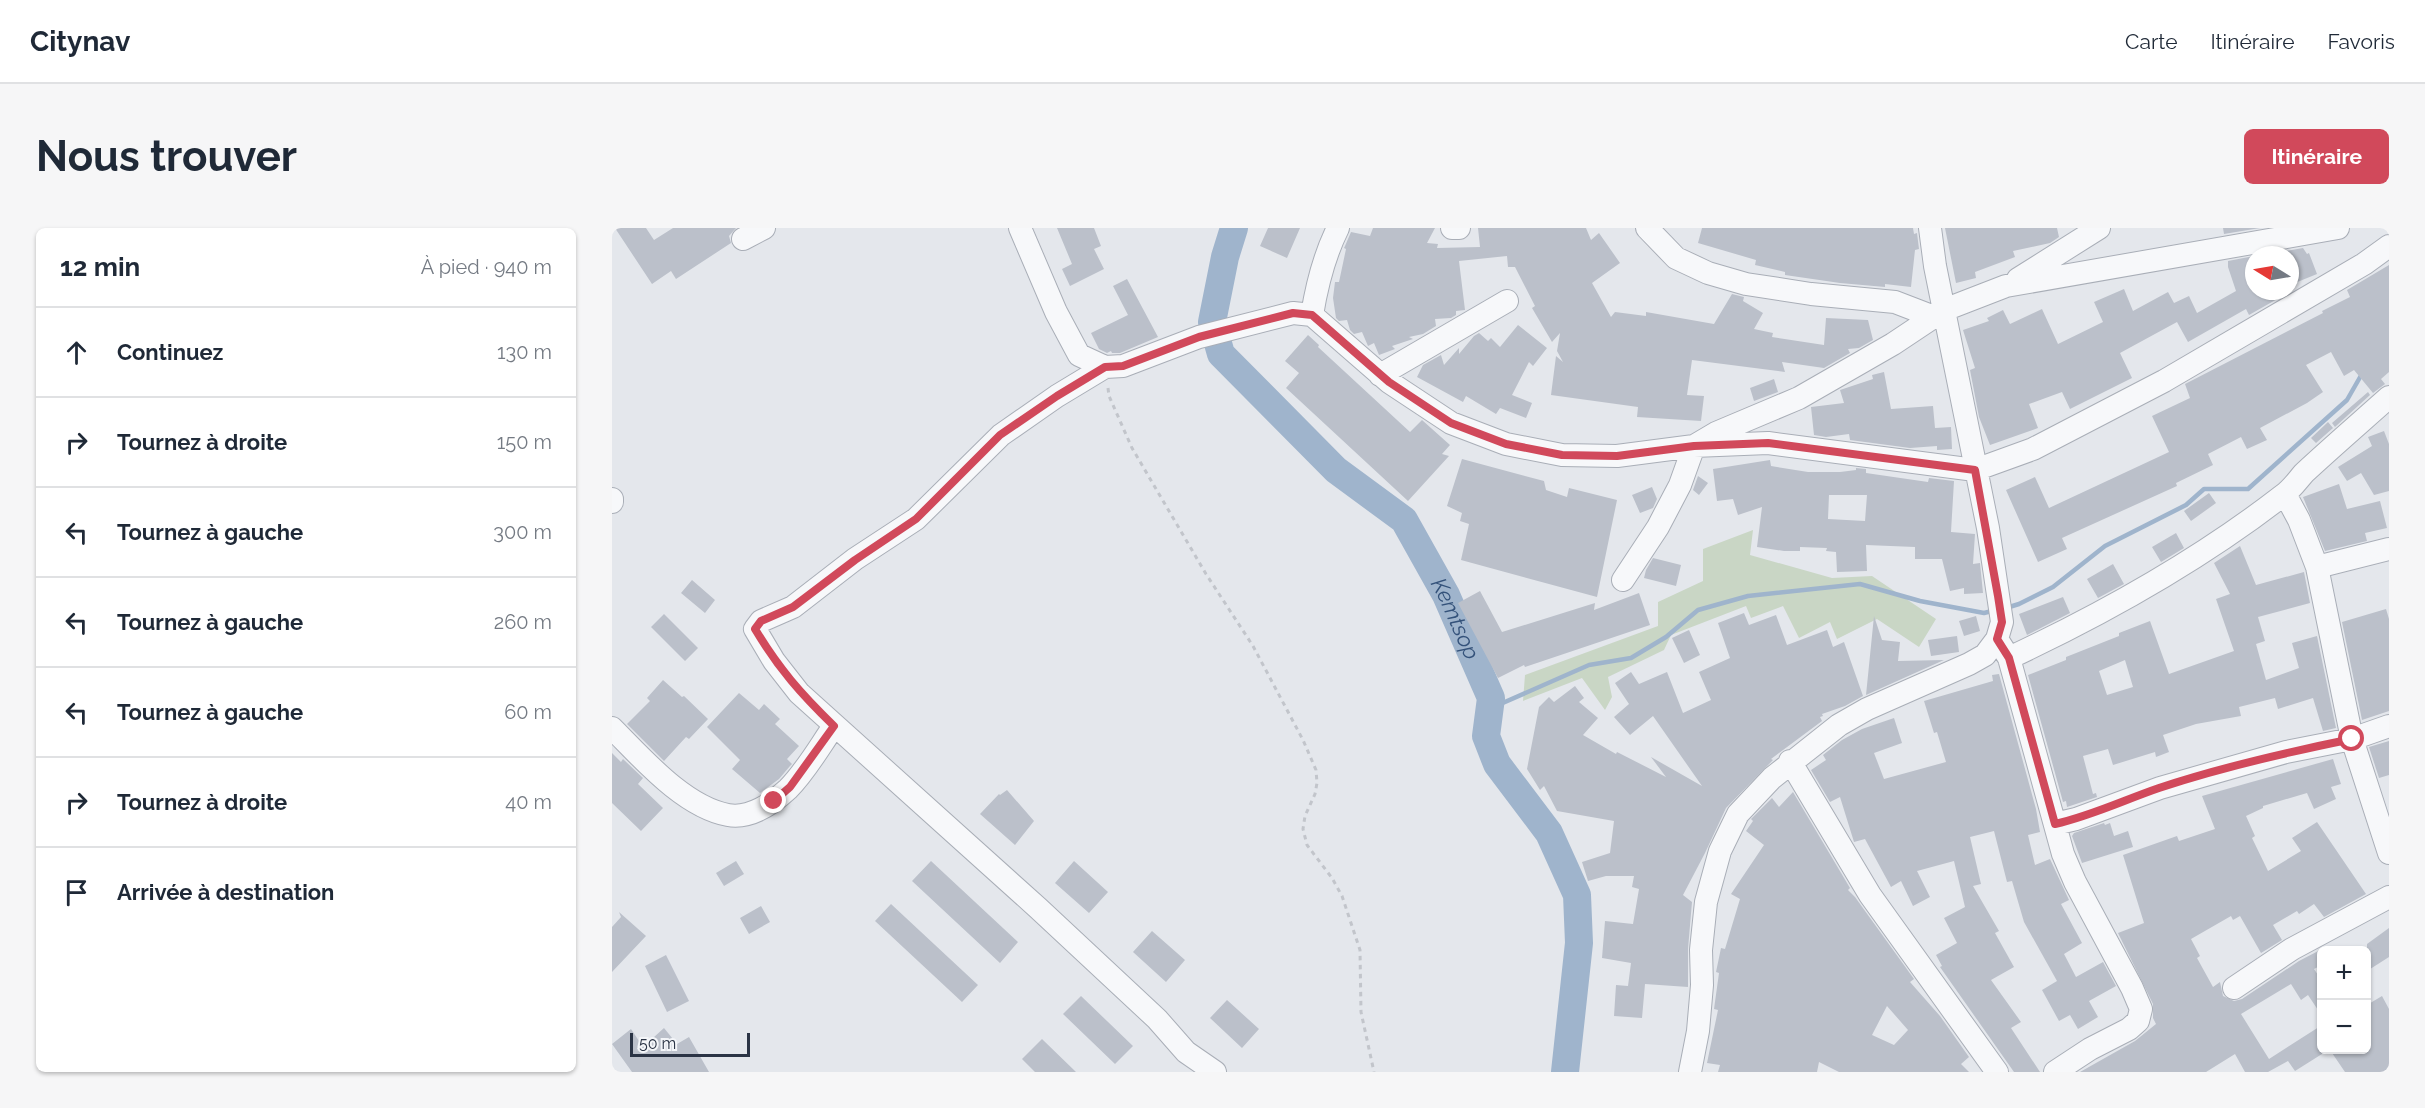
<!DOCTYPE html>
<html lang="fr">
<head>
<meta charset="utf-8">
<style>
	body { margin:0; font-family:Raleway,sans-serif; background:#f6f6f7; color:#1f2937 }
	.controls { position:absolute; right:18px; bottom:18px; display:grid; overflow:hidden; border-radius:9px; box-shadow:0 2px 4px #0004 }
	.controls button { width:54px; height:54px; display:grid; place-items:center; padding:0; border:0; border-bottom:2px solid #e0e1e3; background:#fff; color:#1f2937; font:30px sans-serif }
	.compass { position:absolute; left:1633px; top:18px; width:54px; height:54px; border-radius:50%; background:#fff; box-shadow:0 2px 4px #0004; rotate:281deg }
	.scale { position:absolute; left:18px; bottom:15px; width:120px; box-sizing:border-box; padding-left:6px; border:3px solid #2b3445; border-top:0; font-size:16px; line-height:21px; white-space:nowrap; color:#2b3445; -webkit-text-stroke:4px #f4f6f9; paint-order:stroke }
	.stop { position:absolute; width:18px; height:18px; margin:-14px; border:4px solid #d1495b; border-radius:50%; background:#fff }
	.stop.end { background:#d1495b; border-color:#fff; box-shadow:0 2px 6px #0008 }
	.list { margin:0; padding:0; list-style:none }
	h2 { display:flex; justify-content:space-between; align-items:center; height:78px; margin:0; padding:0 24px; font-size:26px }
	h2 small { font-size:20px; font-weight:400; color:#747a83 }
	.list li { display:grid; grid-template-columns:39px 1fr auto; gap:18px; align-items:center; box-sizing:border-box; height:90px; padding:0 24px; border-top:2px solid #e0e1e3 }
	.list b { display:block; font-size:22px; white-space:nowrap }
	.list em { font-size:20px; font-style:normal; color:#747a83 }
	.icon { flex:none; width:33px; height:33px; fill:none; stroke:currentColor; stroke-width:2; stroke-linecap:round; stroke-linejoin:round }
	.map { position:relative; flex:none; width:1777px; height:844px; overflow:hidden; border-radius:9px }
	header { display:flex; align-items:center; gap:36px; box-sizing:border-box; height:84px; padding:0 30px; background:#fff; border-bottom:2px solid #e0e1e3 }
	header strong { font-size:28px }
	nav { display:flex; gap:33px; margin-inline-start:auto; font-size:21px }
	.intro { display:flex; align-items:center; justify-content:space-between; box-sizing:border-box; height:144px; padding:0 36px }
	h1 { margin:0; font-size:42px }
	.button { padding:15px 27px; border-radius:9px; background:#d1495b; color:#fff; font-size:21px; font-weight:700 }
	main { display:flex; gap:36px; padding:0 36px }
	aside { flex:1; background:#fff; border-radius:9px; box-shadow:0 2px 4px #0004 }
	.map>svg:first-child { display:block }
	.green { fill:#c9d6c5 }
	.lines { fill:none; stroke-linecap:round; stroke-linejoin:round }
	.stream { stroke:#9fb4cc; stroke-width:4.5 }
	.river { stroke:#9fb4cc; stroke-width:28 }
	.building { fill:#bbc0ca; fill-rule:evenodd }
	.minor-casing { stroke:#a9aeb7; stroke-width:24 }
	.path { stroke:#c2c5cb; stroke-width:3; stroke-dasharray:4.5 4.5; stroke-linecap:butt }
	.minor { stroke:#f7f8fa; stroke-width:22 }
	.route { stroke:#d1495b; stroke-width:8 }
	.labels { text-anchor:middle; stroke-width:5; stroke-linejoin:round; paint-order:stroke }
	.water-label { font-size:22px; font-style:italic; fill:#34527a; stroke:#f4f6f9 }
</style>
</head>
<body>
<header>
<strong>Citynav</strong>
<nav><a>Carte</a><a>Itinéraire</a><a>Favoris</a></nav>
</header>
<div class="intro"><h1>Nous trouver</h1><a class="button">Itinéraire</a></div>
<main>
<aside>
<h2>12 min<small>À pied · 940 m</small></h2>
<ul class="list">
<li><svg class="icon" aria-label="ahead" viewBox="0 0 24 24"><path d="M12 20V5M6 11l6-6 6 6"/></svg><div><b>Continuez</b></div><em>130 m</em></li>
<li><svg class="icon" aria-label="right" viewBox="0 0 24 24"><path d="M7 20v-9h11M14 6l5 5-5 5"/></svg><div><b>Tournez à droite</b></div><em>150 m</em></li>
<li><svg class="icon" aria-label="left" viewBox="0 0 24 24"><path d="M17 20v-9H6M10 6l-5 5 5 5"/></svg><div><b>Tournez à gauche</b></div><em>300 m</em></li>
<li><svg class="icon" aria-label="left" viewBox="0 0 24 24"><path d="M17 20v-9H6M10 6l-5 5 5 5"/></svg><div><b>Tournez à gauche</b></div><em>260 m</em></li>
<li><svg class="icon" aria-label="left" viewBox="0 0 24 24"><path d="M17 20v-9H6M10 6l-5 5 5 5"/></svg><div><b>Tournez à gauche</b></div><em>60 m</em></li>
<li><svg class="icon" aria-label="right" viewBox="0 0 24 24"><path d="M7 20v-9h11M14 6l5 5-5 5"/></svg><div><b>Tournez à droite</b></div><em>40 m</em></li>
<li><svg class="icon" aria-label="arrive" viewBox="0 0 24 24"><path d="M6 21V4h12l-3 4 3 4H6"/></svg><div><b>Arrivée à destination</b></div></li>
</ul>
</aside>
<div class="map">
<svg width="1777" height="844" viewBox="0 0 1777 844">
	<rect width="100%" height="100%" fill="#e4e7ec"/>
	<path class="green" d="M1141 302 1138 327 1220 350 1260 348 1324 391 1307 419 1265 391 1225 411 1218 394 1187 410 1171 378 1139 390 1134 378 1059 407 1052 422 996 449 1000 469 993 482 970 450 911 473 913 447 1046 398V374L1091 353V321Z"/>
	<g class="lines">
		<path class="stream" d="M1394 380 1407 376 1441 359 1493 318 1574 277 1592 261H1636L1735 172 1751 144
			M877 481 977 437 1019 430 1054 409 1086 382 1136 368 1248 356 1308 373 1372 385 1380 383"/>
		<path class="river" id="s1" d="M622 0 613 29 600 94 609 126 724 242 792 292 834 367 879 470 874 508 885 536 937 605 965 667 967 715 953 844"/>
	</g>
	<path class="building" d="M3 0H34L42 12 61 0H124L117 8 119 15 64 51 59 43 40 56Z
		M445 0H482L489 18 482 21 492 41 458 58 450 41 460 36Z
		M656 0H688L675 30 648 18Z
		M761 0H823L815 15 826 16 825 20 868 19 866 0H974L979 12 987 5 1008 35 980 55 999 89 1003 84 1034 88V84L1102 96 1120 66 1132 69 1131 73 1151 85 1142 101 1161 105 1160 109 1212 117 1214 90 1256 92 1261 112 1247 120 1236 121 1238 125 1212 140 1170 134 1173 144 1080 132 1075 167 1092 168 1089 193 1025 189 1026 179 939 167 944 128 951 134 945 123 948 105 940 114 920 80 923 78 903 39H896L895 28 847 33 853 82 844 83V87L839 90 823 91 824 98 811 106 797 109 801 111 780 118 783 121 767 127 762 115 756 118 750 104 742 106 738 102 735 92 727 93 724 90 721 70 723 54H727L734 21 732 20 733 18 739 4 758 8Z
		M1090 0H1301L1302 6 1305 5 1307 21 1303 22 1299 59 1273 56V59L1228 55 1173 47V44L1143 37 1144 32 1086 15Z
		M1333 0H1445L1447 9 1438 15 1401 23 1403 29 1363 44 1364 50 1344 55Z
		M1611 0H1648L1612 6Z
		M1691 20 1695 26 1697 25 1705 46 1678 57V27H1650Z
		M1642 28V63H1662L1667 70 1637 87 1634 81 1576 114 1565 94 1508 125 1520 150 1458 181 1450 164 1417 176 1426 200 1378 217 1367 189 1358 142 1363 140 1351 102 1377 93 1375 90 1391 82 1398 96 1430 81 1446 116 1491 94 1482 74 1512 61 1521 83 1556 64 1562 75 1577 68 1585 85 1624 63 1616 39V33Z
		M1777 37V144L1769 151 1773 156 1761 165 1742 142 1732 148 1719 124 1694 137 1711 164 1695 175 1648 200 1655 212 1635 221 1629 209 1596 226 1601 237 1564 255 1565 258 1450 310 1455 321 1426 334 1394 262 1423 249 1437 280 1557 224 1540 188 1578 170 1573 156 1711 85 1710 83 1738 69 1735 62Z
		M515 51 546 109 508 125H500L499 123 495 125 487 121 479 105 516 87 501 58Z
		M906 97 935 120 921 138 917 134 900 167 920 175 914 190 888 180 884 186 854 168 851 174 805 149 811 137 829 127 832 137 847 120V126L862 108 867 105 876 113 879 110 888 119Z
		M696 107 707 117 706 119 798 204 810 192 838 217 830 226 837 228 796 273 674 160 687 145 673 133Z
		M1272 144 1279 181 1321 178 1323 200 1339 199 1340 221 1325 222V218L1298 220 1238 212 1237 206 1214 209 1202 207 1199 179 1232 175 1228 162 1261 151 1260 147Z
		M1162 151 1166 164 1142 173 1138 160Z
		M1756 164 1758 167 1723 199 1720 195Z
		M1716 194 1721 200 1704 215 1699 210Z
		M1772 203 1777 216V263L1762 267 1749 245 1735 253 1726 239 1760 218 1756 209Z
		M850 231 932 253 934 262 955 269 957 260 1005 272 985 369 849 332 857 296 848 293 850 285 835 278Z
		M1158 232 1159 238 1196 244H1228L1244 242V240L1254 241V245L1316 254 1317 250 1342 253 1339 304 1363 306 1361 336 1368 335 1371 365 1352 366V360L1338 363 1330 331H1303V319L1254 317 1255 343 1225 344 1224 324 1214 323 1215 320 1188 319V323H1172L1145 319 1150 279 1126 287 1121 271 1105 273 1101 241ZM1217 267H1255L1253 293 1216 291Z
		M1086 248 1096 255 1087 267 1081 262Z
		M1727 256 1735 281 1768 273 1775 300 1753 305 1755 313 1713 323 1691 269Z
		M1040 259 1045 271 1041 280 1028 285 1020 267Z
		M1597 265 1604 275 1579 293 1572 283Z
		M1564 305 1572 320 1549 334 1540 319Z
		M1628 318 1644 357 1692 344 1698 375 1646 389 1653 413 1644 416 1654 452 1687 440 1680 415 1705 408 1724 500 1711 503 1701 470 1666 481 1663 470 1627 479 1629 488 1584 496 1551 507 1557 524 1544 529 1543 524 1501 537 1496 521 1471 528 1481 566 1484 565 1485 569 1455 579 1454 573 1451 574 1416 447 1454 432V429L1507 408V405L1538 393 1557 446 1622 423 1604 371 1618 366 1602 335ZM1513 432 1521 459 1495 467 1487 443Z
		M1041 330 1069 337 1064 358 1032 350 1034 342Z
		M1501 336 1512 356 1486 370 1475 351Z
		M80 352 103 372 93 385 69 365Z
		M868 363 890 404 983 375 982 382 1027 365 1038 397 913 439 912 437 886 450 846 375Z
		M1451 369 1458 385 1415 407 1407 386Z
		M1774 381 1777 391V483L1750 492 1730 394Z
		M1132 385 1137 397 1164 387 1175 417 1215 402 1221 419 1232 414 1251 468 1233 478 1210 486 1211 488 1208 489 1210 493 1159 531 1161 532 1114 580 1093 625 1071 667 1080 674 1076 721V759L1033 756 1030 790 1002 788 1004 757 1016 758 1019 735 990 730 993 693 1021 696 1027 661 1020 659 1022 648H994L976 653 970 634 998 625 1002 593 945 583 932 558 928 562 915 541 927 479 937 469 942 474 963 458 972 470 967 474 986 490 971 507 1004 526 1005 524 1054 549 1039 529 1090 558 1041 488 1018 507 1002 489 1017 476 1003 455 1019 444 1027 456 1055 444 1071 485 1099 472 1087 444 1118 430 1106 395Z
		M52 386 86 420 73 433 39 399Z
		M1262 388 1270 412 1288 414 1286 433 1332 432 1254 467Z
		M1364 388 1368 403 1352 408 1347 393Z
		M1077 402 1088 427 1072 435 1060 410Z
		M1345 408 1347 424 1319 428 1316 412Z
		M1387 446 1424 581 1428 604 1416 607 1423 637 1438 631 1457 672 1449 676 1470 715 1452 726 1464 749 1491 734 1504 758 1477 773 1486 789 1466 801 1458 787 1447 793 1430 762 1445 753 1412 694 1400 653 1395 654 1382 603 1358 609 1369 656 1361 658 1387 703 1383 705 1402 739 1379 752 1409 794 1399 800 1428 844H1402L1328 739 1330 738 1324 727 1345 715 1332 690 1353 679 1342 633 1305 643 1318 669 1301 678 1289 653 1279 659 1253 611 1242 614 1228 569 1218 574 1199 542 1214 532 1211 527 1230 512 1250 501 1282 490 1290 515 1262 525 1272 551 1334 534 1325 504 1322 505 1312 473 1381 453 1380 447Z
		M51 452 70 469 72 468 96 491 77 511 74 509 52 533 15 496 38 473 35 470Z
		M127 465 147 482 152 476 168 491 163 496 187 518 175 531 180 536 178 538 167 551 148 565 120 541 128 532 95 499Z
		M1777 513V547L1767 550 1757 519Z
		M0 525 9 534 11 531 31 550 26 556 51 580 29 603 0 575Z
		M1721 531 1729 556 1719 559 1724 571 1702 581 1695 565 1651 578V580L1634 588 1643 608 1640 610 1656 643 1689 623 1680 610 1705 594 1754 666 1712 689 1702 676 1687 686 1685 683 1661 697 1670 712 1649 725 1628 688 1621 692 1619 688 1579 711 1588 728 1585 730 1601 759 1608 754 1611 768 1622 773 1630 771 1687 733 1710 721V737L1702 741 1710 753V788L1696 767 1689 772 1679 756 1629 786 1657 831 1710 797V826L1683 843 1676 833 1656 844H1633L1623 826 1594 844H1468L1523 813 1544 796 1541 790V776L1506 705 1532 695 1511 627 1565 608 1567 613 1603 601 1590 568Z
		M395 562 422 593 403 617 368 586 387 566 388 567Z
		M1181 564 1238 660 1236 662 1243 669 1302 751 1298 754 1328 788 1357 829 1349 836 1357 844H1227L1207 834 1205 844H1106L1108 837 1095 835 1106 782 1102 781 1107 745 1104 744 1109 720 1113 721 1128 671 1119 666 1152 617 1134 603 1141 593 1139 591 1160 570 1167 579ZM1275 778 1296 802 1282 817 1260 807Z
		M1492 595 1493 597 1498 595 1502 608 1516 603 1521 619 1470 635 1460 608 1462 605Z
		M124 633 132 646 112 658 104 645Z
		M319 633 406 714 388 735 300 653Z
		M462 633 496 664 477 685 443 655Z
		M279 676 366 757 350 774 263 693Z
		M149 678 158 694 137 706 128 690Z
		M7 684 34 708 0 744V699L9 689Z
		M1777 700V729L1755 743V716Z
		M540 703 573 732 554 754 521 724Z
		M54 727 77 773 55 784 33 738Z
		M469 768 521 818 503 836 451 786Z
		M1770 768 1777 781V844H1733L1718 822H1755V777Z
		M615 772 647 801 630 820 598 790Z
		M52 800 65 816 77 809 97 844H20L0 816 19 801 31 819Z
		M430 811 464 844H423L410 831Z"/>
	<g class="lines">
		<defs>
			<path id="minor" d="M408 0 444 84 467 127 493 139 511 138 587 109 681 85 700 87 777 154 839 195 894 216 950 227 1005 228 1082 218 1156 215 1363 242 1421 221 1552 153 1752 36 1777 18
				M840 0H847
				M1035 0 1064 30 1096 45 1134 56 1199 66 1283 74 1322 89
				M131 11 152 0
				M1406 51 1487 0
				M700 87C705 56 712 28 726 0
				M493 139 445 168 389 207 304 291 243 331 181 379 149 393 143 401 162 433 187 465 426 680 545 791 574 824 603 844
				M768 147 895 73
				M1673 266 1687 292 1705 339 1740 511 1777 625
				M0 271V274
				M1705 339 1777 321
				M1011 352 1046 299 1068 257 1082 218 1104 205 1187 170 1281 116 1332 82 1394 58 1726 0
				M1385 411 1397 430 1451 626 1463 654 1520 760 1529 781 1526 793 1517 801 1478 821 1443 844
				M1397 430C1493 385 1586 333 1670 268 1679 262 1685 253 1692 245 1720 219 1749 194 1777 169
				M0 500C30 530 72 579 116 587 138 591 161 575 176 561 194 543 208 518 222 498
				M1178 533 1258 667 1385 844
				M1443 596 1464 591 1548 560 1674 524 1740 511 1777 498
				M1622 760 1680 721 1777 669
				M1078 844 1086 803 1090 757 1089 722 1094 674 1108 623 1126 586 1160 550 1227 497 1255 481 1357 436 1373 427 1385 411 1390 394 1376 300 1323 38 1318 0"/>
		</defs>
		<use href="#minor" class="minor-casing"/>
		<path class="path" d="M496 160 497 168 520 220 594 346 641 418 691 512 704 542 705 555 703 566 693 588 691 601 695 617 720 650 730 668 748 722 749 784 762 844"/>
		<use href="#minor" class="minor"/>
	</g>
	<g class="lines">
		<path class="route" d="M162 573 178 559 222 498C189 466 167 441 143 401L149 393 181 379 243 332 304 291 388 207 445 168 493 139 511 138 587 109 681 85 700 87 777 154 839 195 894 216 950 227 1005 228 1082 218 1156 215 1363 242 1386 368 1390 394 1385 411 1397 430 1443 596C1479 588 1512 572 1547 560 1610 539 1676 524 1740 511"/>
	</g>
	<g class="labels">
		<g class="water-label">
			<text dy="8" stroke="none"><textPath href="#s1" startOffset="489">Kemtsop</textPath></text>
		</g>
	</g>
</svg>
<div class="controls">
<button>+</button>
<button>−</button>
</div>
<svg class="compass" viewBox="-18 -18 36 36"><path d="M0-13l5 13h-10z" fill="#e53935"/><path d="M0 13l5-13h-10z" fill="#747a83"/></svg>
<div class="scale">50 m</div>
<div class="stop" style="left:1740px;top:511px"></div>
<div class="stop end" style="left:162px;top:573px"></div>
</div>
</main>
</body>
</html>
